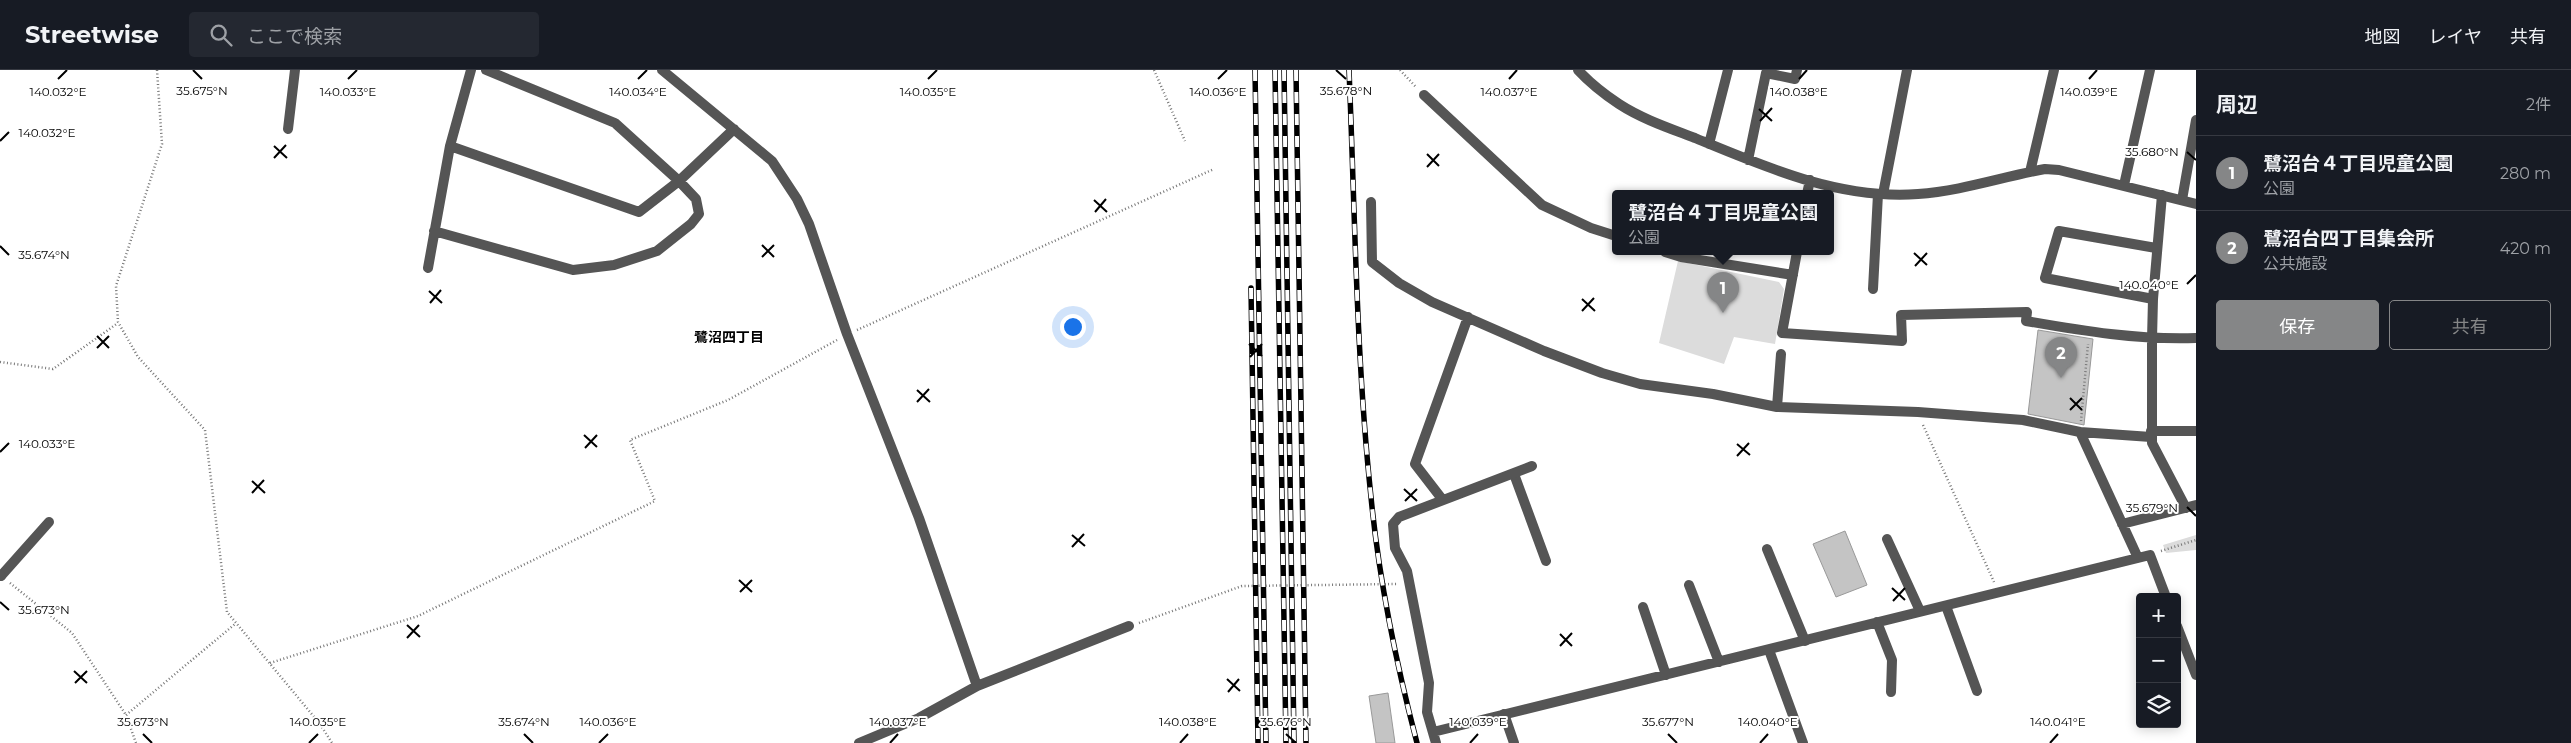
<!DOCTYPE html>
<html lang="ja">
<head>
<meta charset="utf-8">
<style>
	body { margin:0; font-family:Montserrat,"Noto Sans JP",sans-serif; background:#242831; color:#f1f3f6 }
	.controls { position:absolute; right:15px; bottom:15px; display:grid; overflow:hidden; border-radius:5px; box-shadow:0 2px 12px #0003 }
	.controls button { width:45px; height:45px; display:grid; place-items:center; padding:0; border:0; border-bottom:1px solid #363941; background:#171b24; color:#f1f3f6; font:25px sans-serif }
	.you { position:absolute; left:1072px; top:256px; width:18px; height:18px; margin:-12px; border:4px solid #fff; border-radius:50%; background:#1a73e8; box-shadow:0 0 0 8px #1a73e833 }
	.badge { display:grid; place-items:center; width:32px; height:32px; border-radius:50%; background:#858687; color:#fff; font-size:16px; font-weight:700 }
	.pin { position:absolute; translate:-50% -41px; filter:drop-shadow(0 1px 2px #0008) }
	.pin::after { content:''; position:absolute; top:26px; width:18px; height:15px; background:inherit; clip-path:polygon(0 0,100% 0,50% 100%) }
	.popup { position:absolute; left:1612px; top:120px; width:222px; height:65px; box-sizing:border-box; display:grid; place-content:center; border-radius:5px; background:#171b24; filter:drop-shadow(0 1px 4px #0005); font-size:16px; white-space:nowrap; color:#9ea1a6 }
	.popup b { font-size:19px; color:#f1f3f6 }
	.popup::after { content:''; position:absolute; left:50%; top:100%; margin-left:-10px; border:10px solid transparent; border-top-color:#171b24 }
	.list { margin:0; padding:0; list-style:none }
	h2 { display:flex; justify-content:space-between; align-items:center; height:65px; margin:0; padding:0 20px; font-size:21px }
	h2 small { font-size:16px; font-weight:400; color:#9ea1a6 }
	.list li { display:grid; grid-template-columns:32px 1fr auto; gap:15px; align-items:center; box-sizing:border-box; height:75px; padding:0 20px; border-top:1px solid #363941 }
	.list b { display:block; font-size:19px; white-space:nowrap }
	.list p { margin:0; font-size:16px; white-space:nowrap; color:#9ea1a6 }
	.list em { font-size:16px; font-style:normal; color:#9ea1a6 }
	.actions { display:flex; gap:10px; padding:15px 20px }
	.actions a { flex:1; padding:11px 0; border:1px solid #858687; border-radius:5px; text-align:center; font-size:18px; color:#858687 }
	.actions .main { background:#858687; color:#fff }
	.icon { flex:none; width:28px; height:28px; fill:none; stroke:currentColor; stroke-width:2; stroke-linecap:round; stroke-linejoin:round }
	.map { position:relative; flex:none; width:2196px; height:673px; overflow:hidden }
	header { display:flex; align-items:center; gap:30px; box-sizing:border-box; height:70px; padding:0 25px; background:#171b24; border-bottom:1px solid #363941 }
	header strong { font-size:24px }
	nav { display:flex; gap:28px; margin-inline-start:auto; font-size:18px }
	.search { width:350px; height:45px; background:#242831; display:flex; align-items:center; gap:12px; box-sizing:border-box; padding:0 18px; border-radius:5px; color:#9ea1a6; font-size:19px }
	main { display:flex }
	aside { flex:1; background:#171b24 }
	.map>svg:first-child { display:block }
	.green { fill:#dcdcdc }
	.building { fill:#c4c4c4; stroke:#999 }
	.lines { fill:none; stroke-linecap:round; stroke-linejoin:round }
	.path { stroke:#777; stroke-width:2.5; stroke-dasharray:1 2.5; stroke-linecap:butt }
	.lane { stroke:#555; stroke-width:10 }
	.street { stroke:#555; stroke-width:10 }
	.rail-casing { stroke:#000; stroke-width:5.5 }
	.rail { stroke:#fff; stroke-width:4; stroke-dasharray:11; stroke-linecap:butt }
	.ticks { fill:none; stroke:#000; stroke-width:2 }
	.labels { text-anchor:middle; stroke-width:4; stroke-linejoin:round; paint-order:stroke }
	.neighbourhood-label { font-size:14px; font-weight:bold; fill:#000; stroke:#fff }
	.ticks-label { font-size:12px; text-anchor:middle; fill:#000; stroke:#fff; stroke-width:4; stroke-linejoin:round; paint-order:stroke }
</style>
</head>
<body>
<header>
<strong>Streetwise</strong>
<div class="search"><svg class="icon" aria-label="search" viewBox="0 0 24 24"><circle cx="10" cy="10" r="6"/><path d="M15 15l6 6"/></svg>ここで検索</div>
<nav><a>地図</a><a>レイヤ</a><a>共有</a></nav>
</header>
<main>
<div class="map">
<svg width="2196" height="673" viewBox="0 0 2196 673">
	<rect width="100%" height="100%" fill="#fff"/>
	<path class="green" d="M1678 191 1779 212 1784 219 1775 274 1734 267 1724 294 1659 273Z
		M2196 465V480L2166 483 2163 475Z"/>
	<path class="building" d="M2038 260 2093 269 2084 355 2028 344Z
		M1845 461 1867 515 1836 527 1813 474Z
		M1388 623 1395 673H1376L1369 626Z"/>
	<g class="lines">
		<path class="path" d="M157 0 162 74 116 216 118 252 138 287 205 360 227 542 320 654 332 673
			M1154 0 1185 71
			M1400 0 1416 17
			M857 260 1214 99
			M0 292 53 299 118 253
			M2081 351 2088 274
			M1923 355 1994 512
			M2161 481 2196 470
			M10 513 72 563 126 645 136 673
			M1139 553 1242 516 1398 514
			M270 593 418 546 655 431 630 370 728 330 837 270
			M126 645 235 554"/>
		<path class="lane" d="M2182 130 2196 50
			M1873 219 1878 124
			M2153 229 2045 208 2059 161 2156 178
			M2152 269 2153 229 2162 125
			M1514 404 1546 491
			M1887 469 1920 541
			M1767 479 1805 571
			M1 506 49 452
			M1946 536 1977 621
			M1769 580 1803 673
			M1504 644 1514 673"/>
		<path class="street" d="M662 0 772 91 797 129 809 154 847 264 919 448 977 616
			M1578 0C1590 13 1604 24 1619 34 1642 49 1669 58 1695 68 1765 97 1840 130 1918 124 1961 121 2002 107 2045 99L2059 100 2196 134
			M1424 25 1542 135 1591 158 1616 166
			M288 59 295 0
			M1709 74 1728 0
			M450 76 639 142 679 111 734 59
			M1748 90 1766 3 1795 9 1797 0
			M2030 102 2054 0
			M2124 115 2150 0
			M1807 124 1810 110
			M1883 124 1907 0
			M1371 132 1372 192 1399 213 1432 232 1544 281 1602 303 1640 314 1713 324 1777 337 1918 342 2023 350 2080 362 2138 488
			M434 161 573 200 614 195 657 181 691 154 699 144 696 129 679 111 615 53 486 0
			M1665 182 1681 187 1793 205
			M1797 182 1782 263 1902 271 1901 245 2027 242 2026 251C2083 261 2138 270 2196 268
			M428 198 450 76 471 0
			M2152 269V373L2186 438
			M1777 337 1781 284
			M2151 361H2196
			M2080 362 2151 367
			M1442 429 1415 394 1468 247
			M2122 454 2196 435
			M0 505 1 506
			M1689 515 1719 592
			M1643 537 1666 605
			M1877 552 1892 590 1891 622
			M2177 556 2196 605
			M1433 662 2150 485 2166 527
			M859 673 919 648 977 616 1129 556
			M1436 673 1427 642 1429 613 1407 501 1395 478 1393 454 1399 447 1532 396"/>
		<defs>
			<path id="rail" d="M1255 0 1266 673
				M1275 0 1286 673
				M1284 0 1294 673
				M1296 0 1306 673
				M1349 0C1355 142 1356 286 1371 427 1379 510 1396 593 1417 673
				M1251 218 1258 673"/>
		</defs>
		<use href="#rail" class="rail-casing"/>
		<use href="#rail" class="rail"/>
	</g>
	<path class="ticks" d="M193 0 202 9M1336 0 1346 9M58 9 67 0M348 9 357 0M638 9 647 0M928 9 937 0M1218 9 1227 0M1509 9 1517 0M1799 9 1807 0M2089 9 2097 0M1759 39 1772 51M1760 51 1772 38M0 71 9 62M274 76 287 88M2187 82 2196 90M1427 84 1439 96M274 88 286 75M1427 97 1439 84M1094 130 1107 142M1095 142 1106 129M762 175 774 187M0 176 9 185M1914 183 1927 195M762 187 774 175M1915 196 1927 183M2187 214 2196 205M429 221 442 233M1582 229 1595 241M430 233 441 220M1582 241 1594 228M97 266 109 278M1249 274 1262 286M97 278 109 266M1250 287 1262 274M917 320 930 332M2070 328 2082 340M917 332 929 319M2070 340 2082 328M584 365 597 377M1737 374 1750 385M585 378 597 365M0 382 9 373M1737 386 1749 373M252 411 265 423M1404 419 1417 431M252 423 264 410M1405 431 1417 419M2187 437 2196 446M1072 465 1085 476M1072 477 1084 464M739 510 752 522M1892 518 1905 530M740 522 752 510M1893 531 1905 518M0 532 9 540M407 555 420 567M1560 564 1572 576M407 568 419 555M1560 576 1572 563M74 601 87 613M1227 609 1240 621M75 613 87 601M1228 622 1239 609M143 664 152 673M524 664 533 673M1286 664 1296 673M1668 664 1677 673M309 673 318 664M599 673 608 664M890 673 898 664M1180 673 1188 664M1470 673 1478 664M1760 673 1768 664M2050 673 2058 664"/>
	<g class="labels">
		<g class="neighbourhood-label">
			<text x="729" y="272">鷺沼四丁目</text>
		</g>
	</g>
	<g class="ticks-label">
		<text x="202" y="25">35.675°N</text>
		<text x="1346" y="25">35.678°N</text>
		<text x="58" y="26">140.032°E</text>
		<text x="348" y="26">140.033°E</text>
		<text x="638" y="26">140.034°E</text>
		<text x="928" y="26">140.035°E</text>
		<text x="1218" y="26">140.036°E</text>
		<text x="1509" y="26">140.037°E</text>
		<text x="1799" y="26">140.038°E</text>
		<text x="2089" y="26">140.039°E</text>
		<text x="47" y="67">140.032°E</text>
		<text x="2152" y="86">35.680°N</text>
		<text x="44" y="189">35.674°N</text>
		<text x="2149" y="219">140.040°E</text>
		<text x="47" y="378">140.033°E</text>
		<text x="2152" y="442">35.679°N</text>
		<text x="44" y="544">35.673°N</text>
		<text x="318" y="656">140.035°E</text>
		<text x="608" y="656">140.036°E</text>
		<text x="898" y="656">140.037°E</text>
		<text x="1188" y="656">140.038°E</text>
		<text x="1478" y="656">140.039°E</text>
		<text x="1768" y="656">140.040°E</text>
		<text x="2058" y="656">140.041°E</text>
		<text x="143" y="656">35.673°N</text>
		<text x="524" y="656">35.674°N</text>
		<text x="1286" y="656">35.676°N</text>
		<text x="1668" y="656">35.677°N</text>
	</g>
</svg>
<div class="controls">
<button>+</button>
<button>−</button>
<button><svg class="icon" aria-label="layers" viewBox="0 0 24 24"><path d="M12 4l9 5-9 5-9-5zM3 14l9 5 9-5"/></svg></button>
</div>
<div class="you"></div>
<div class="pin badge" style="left:1723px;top:243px">1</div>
<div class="popup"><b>鷺沼台４丁目児童公園</b>公園</div>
<div class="pin badge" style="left:2061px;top:308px">2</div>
</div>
<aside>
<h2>周辺<small>2件</small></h2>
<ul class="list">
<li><span class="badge">1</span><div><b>鷺沼台４丁目児童公園</b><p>公園</p></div><em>280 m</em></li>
<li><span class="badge">2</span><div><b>鷺沼台四丁目集会所</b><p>公共施設</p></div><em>420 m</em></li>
</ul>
<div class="actions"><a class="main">保存</a><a>共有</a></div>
</aside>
</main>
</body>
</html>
